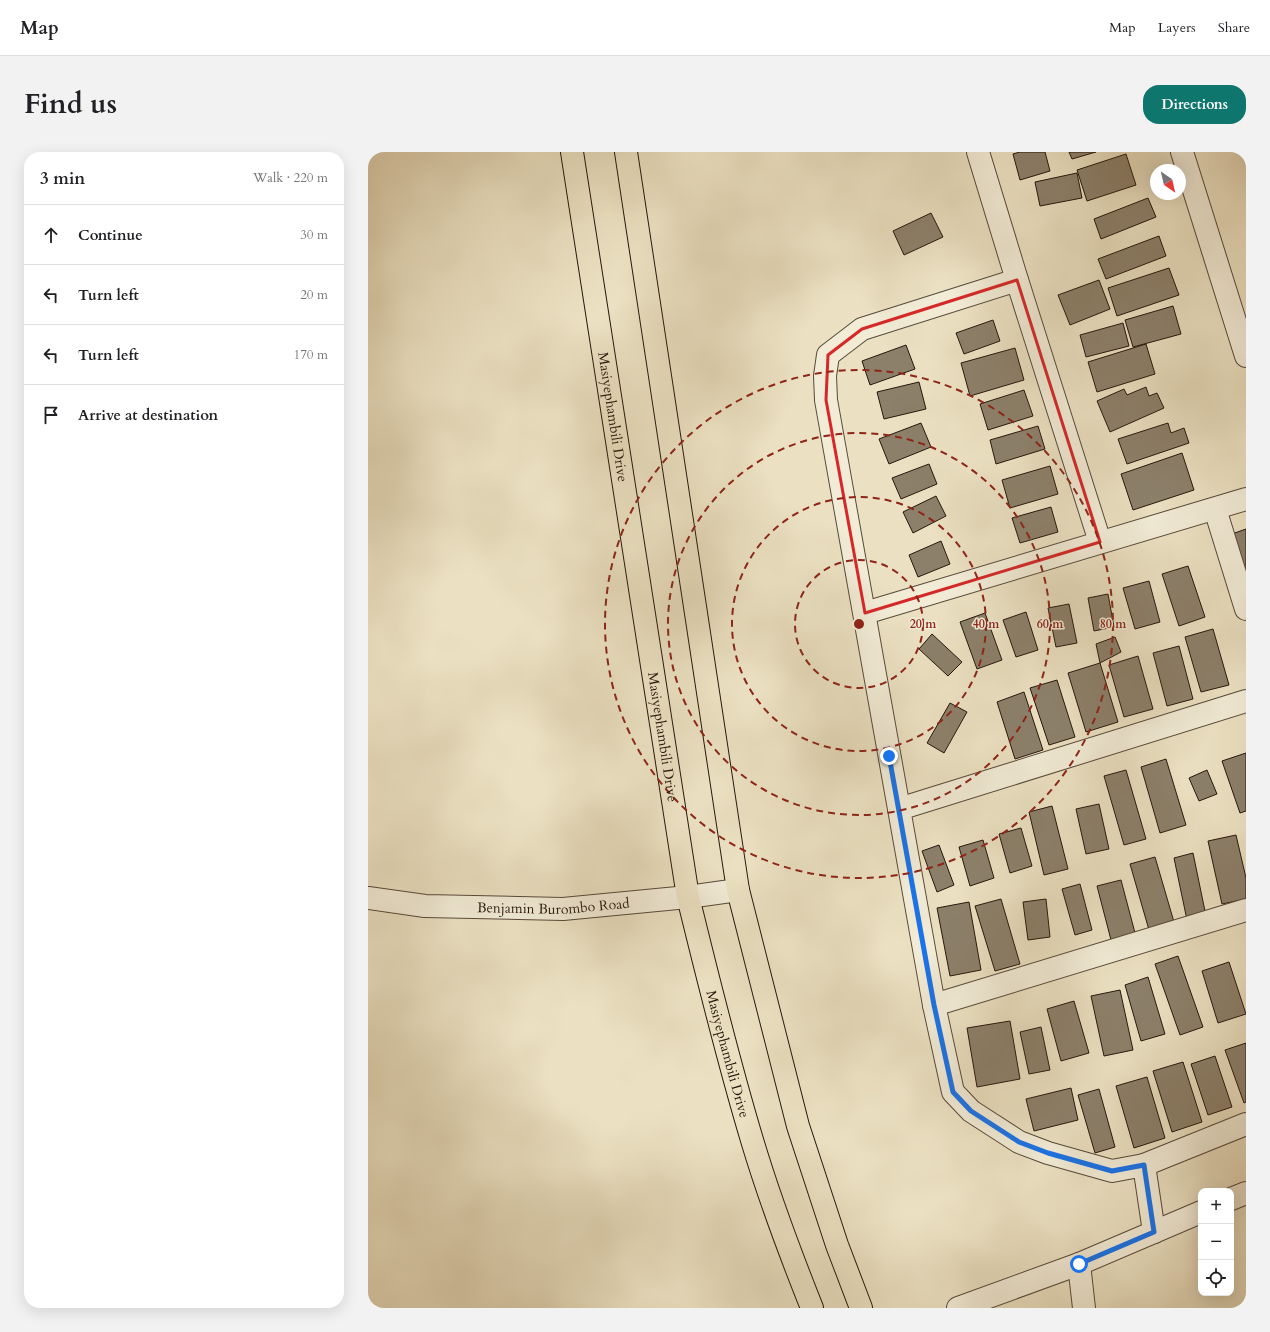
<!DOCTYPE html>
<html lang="en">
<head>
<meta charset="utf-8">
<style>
	body { margin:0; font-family:Cardo,serif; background:#f2f2f2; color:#202124 }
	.controls { position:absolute; right:12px; bottom:12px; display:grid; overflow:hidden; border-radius:8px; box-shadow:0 4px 16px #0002 }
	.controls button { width:36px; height:36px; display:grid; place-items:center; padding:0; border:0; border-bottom:1px solid #e0e0e0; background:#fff; color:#202124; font:20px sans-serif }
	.compass { position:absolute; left:782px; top:12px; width:36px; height:36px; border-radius:50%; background:#fff; box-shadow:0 4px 16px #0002; rotate:146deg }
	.stop { position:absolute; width:12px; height:12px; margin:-9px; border:3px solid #1a73e8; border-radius:50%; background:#fff }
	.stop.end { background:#1a73e8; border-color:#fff; box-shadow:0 1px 4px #0008 }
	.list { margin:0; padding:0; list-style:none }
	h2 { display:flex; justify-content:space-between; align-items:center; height:52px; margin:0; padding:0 16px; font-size:17px }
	h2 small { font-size:13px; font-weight:400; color:#757577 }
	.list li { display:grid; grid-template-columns:26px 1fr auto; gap:12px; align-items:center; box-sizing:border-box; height:60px; padding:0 16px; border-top:1px solid #e0e0e0 }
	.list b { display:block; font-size:15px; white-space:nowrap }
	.list em { font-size:13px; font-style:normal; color:#757577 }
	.icon { flex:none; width:22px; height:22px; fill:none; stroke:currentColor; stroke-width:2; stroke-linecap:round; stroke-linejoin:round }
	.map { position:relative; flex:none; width:878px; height:1156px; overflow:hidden; border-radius:16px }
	header { display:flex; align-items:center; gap:24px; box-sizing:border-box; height:56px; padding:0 20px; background:#fff; border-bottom:1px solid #e0e0e0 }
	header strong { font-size:19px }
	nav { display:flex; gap:22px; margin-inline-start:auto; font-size:14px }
	.intro { display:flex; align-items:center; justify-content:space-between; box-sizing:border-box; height:96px; padding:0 24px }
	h1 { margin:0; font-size:28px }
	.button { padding:10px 18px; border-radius:16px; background:#0f766e; color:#fff; font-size:14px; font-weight:700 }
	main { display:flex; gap:24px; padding:0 24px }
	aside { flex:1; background:#fff; border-radius:16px; box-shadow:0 4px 16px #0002 }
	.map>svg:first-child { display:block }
	.building { fill:#8c806b; stroke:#26160c }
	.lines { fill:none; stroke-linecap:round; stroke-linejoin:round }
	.minor-casing { stroke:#57493a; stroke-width:24 }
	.major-casing { stroke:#26160c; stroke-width:24 }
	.minor { stroke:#f2ecd7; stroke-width:22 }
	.major { stroke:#ebe1c2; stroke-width:22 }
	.route { stroke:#1a73e8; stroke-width:5 }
	.marked { fill:none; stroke:#d62828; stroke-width:3; stroke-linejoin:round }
	.ring { fill:none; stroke:#8f2418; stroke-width:2; stroke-dasharray:7 5 }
	.labels { text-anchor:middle; stroke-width:3; stroke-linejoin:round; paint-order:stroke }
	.street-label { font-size:14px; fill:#26160c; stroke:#f2ecd7 }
	.centre { fill:#8f2418; stroke:#f2ecd7; stroke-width:2 }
	.ring-label { font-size:12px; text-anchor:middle; font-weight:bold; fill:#8f2418; stroke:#f2ecd7; stroke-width:3; stroke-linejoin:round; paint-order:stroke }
</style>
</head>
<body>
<header>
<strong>Map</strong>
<nav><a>Map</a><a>Layers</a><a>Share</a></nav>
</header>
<div class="intro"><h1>Find us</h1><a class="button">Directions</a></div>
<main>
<aside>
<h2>3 min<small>Walk · 220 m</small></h2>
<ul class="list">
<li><svg class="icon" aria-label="ahead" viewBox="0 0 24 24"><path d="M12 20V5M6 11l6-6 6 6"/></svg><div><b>Continue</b></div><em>30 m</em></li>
<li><svg class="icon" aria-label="left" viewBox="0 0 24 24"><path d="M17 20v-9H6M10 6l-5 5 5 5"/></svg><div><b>Turn left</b></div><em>20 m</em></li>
<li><svg class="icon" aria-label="left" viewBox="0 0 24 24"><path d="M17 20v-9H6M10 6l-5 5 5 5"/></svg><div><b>Turn left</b></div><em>170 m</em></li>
<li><svg class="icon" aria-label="arrive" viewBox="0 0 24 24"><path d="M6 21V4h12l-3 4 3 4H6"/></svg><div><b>Arrive at destination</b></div></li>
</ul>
</aside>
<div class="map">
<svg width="878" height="1156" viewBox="0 0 878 1156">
	<rect width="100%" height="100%" fill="#ebe1c2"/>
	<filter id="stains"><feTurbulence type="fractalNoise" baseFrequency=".005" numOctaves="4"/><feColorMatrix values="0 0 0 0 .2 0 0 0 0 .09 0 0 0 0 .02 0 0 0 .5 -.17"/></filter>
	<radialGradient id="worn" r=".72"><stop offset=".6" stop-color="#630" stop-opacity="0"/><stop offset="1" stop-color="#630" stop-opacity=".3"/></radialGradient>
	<path class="building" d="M652 0H677L682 19 652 28 645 2Z
		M701 0H728L704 7Z
		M758 2 768 33 719 49 709 18Z
		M709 21 714 46 672 54 667 30Z
		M780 46 788 65 733 87 726 67Z
		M563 61 575 85 536 103 525 79Z
		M791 84 798 104 738 127 730 107Z
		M801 116 811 143 749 164 740 136Z
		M731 128 742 157 702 173 690 143Z
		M805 154 813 182 765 195 757 168Z
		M625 168 632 189 596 202 588 181Z
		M755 171 761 194 718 205 712 183Z
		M778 192 787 222 729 240 720 210Z
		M538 193 547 217 502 233 494 209Z
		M647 196 656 228 602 244 593 211Z
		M551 230 558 257 516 267 509 240Z
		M778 235 781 244 789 241 796 256 742 280 729 249 756 237 759 243Z
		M656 238 665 264 620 278 612 252Z
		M553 271 563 295 521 312 511 287Z
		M800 271 803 281 816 276 821 291 759 312 750 287Z
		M670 274 677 297 628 312 622 288Z
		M814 301 826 338 765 358 753 322Z
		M561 312 569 332 533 347 524 326Z
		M682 314 690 342 642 356 634 328Z
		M568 344 578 364 545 381 535 360Z
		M683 355 690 380 652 391 644 366Z
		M878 377V419L864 382Z
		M573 389 582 412 550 425 541 403Z
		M820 414 837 465 811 474 794 422Z
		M781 429 792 470 767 477 755 436Z
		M740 442 746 475 726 479 720 446Z
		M701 452 709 491 688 495 680 456Z
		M658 460 670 498 648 505 635 468Z
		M617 461 634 508 609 517 592 470Z
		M845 477 861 533 833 540 817 485Z
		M564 482 594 510 580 524 551 497Z
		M747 485 753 500 732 511 728 492Z
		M811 494 825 547 799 554 785 501Z
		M770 504 785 557 756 565 741 513Z
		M732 511 750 570 718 580 700 521Z
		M689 528 707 585 681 593 662 536Z
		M656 540 675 598 647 607 629 550Z
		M582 551 599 560 576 601 559 591Z
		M878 601V659L872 661 854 609Z
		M798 607 818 673 792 681 773 615Z
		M758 618 778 687 756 693 736 624Z
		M839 618 849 642 831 649 821 626Z
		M731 652 741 697 718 702 708 657Z
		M684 654 700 717 676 723 661 660Z
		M653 676 664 714 642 721 631 682Z
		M868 683 878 726V747L854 752 840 689Z
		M615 688 626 726 602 734 591 695Z
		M571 693 586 733 569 740 554 699Z
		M825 701 838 764 819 768 806 706Z
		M787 705 806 770 781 778 762 712Z
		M753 728 767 781 743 788 729 734Z
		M712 732 724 778 707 783 694 737Z
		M633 747 652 812 627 819 607 754Z
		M678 747 682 785 660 788 655 750Z
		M601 750 613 818 582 824 569 756Z
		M810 804 835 875 812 883 787 812Z
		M861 810 878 862 850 871 834 819Z
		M780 825 797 882 773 889 757 833Z
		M752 838 765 898 736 904 723 844Z
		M706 849 721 901 693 909 679 857Z
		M642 869 652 927 609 935 599 876Z
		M673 875 682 918 661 922 652 880Z
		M878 891V950L876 951 857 898Z
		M847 904 864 955 840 963 823 912Z
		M815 910 834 970 804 980 785 919Z
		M779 925 797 986 766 996 748 934Z
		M703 936 710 968 666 979 658 947Z
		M731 937 747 995 727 1001 710 943Z"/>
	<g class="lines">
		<defs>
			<g id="minor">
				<path d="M610 0 649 128 732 390"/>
				<path d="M814 0 878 204"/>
				<path d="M649 128 494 177 460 203 457 224 458 248 566 853 585 940 603 959 651 990 680 1001 744 1019 776 1013 786 1080"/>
				<path d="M847 357 878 457"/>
				<path d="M497 461 878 347"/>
				<path d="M531 657 878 549"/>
				<path id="s1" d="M0 746 57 754 195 757 320 745 370 738"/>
				<path d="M566 853 878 758"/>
				<path d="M776 1013 878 972"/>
				<path d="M863 1047 878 1041"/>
				<path d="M711 1112 716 1156"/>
				<path d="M590 1156 711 1112 833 1060"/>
			</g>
			<g id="major">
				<path id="s2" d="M204 0 320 745C340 827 360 908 384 988 401 1045 422 1101 444 1156"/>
				<path d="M258 0 370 738 430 974 469 1093 493 1156"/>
			</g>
		</defs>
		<use href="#minor" class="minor-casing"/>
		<use href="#major" class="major-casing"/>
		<use href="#minor" class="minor"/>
		<use href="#major" class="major"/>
	</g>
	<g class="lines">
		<path class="route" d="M521 604 566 853 585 940 603 959 651 990 680 1001 744 1019 776 1013 786 1080 711 1112"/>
	</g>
	<path class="marked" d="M649 128 732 390 497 461 458 248 460 203 494 177Z"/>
	<g class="ring">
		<circle cx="491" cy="472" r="64"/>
		<circle cx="491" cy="472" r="127"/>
		<circle cx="491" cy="472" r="191"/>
		<circle cx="491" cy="472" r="254"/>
	</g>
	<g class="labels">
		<g class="street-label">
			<text dy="5" stroke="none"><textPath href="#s2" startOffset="268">Masiyephambili Drive</textPath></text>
			<text dy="5" stroke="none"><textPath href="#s2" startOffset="592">Masiyephambili Drive</textPath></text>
			<text dy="5" stroke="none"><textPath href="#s1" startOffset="186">Benjamin Burombo Road</textPath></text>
			<text dy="5" stroke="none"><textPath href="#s2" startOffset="916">Masiyephambili Drive</textPath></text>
		</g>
	</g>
	<circle cx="491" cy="472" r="6" class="centre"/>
	<g class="ring-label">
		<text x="555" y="476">20 m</text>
		<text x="618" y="476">40 m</text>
		<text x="682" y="476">60 m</text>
		<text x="745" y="476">80 m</text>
	</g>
	<rect width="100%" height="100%" filter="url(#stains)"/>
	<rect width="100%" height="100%" fill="url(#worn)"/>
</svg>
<div class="controls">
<button>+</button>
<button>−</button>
<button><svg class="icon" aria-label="locate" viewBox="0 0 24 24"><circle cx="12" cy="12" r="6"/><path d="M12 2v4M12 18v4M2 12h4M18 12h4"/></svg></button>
</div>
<svg class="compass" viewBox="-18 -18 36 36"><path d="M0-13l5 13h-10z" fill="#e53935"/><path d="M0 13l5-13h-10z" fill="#757577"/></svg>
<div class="stop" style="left:711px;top:1112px"></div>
<div class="stop end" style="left:521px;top:604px"></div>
</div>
</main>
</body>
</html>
